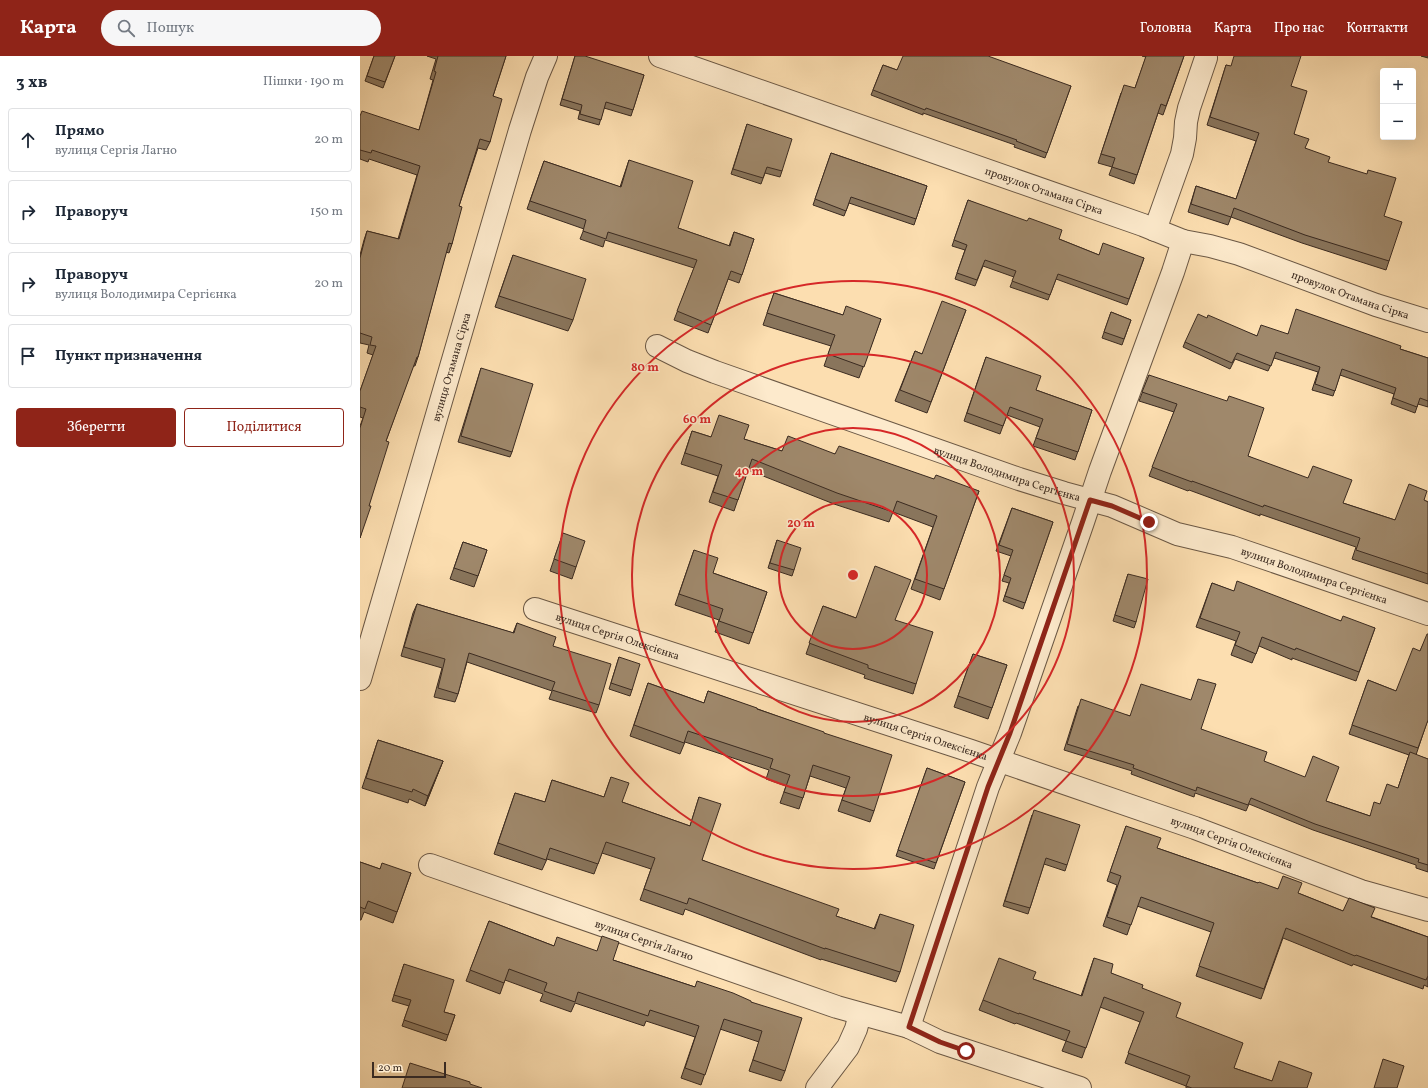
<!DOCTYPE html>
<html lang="uk">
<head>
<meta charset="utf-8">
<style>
	body { margin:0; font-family:Vollkorn,serif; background:#f6f6f7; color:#1f2937 }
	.controls { position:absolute; right:12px; top:12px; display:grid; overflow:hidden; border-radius:4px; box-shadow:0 4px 16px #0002 }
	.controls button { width:36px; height:36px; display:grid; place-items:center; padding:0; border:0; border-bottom:1px solid #e0e1e3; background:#fff; color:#1f2937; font:20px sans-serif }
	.scale { position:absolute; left:12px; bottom:10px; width:74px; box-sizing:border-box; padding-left:4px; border:2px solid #3b2b21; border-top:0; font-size:11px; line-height:14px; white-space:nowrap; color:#3b2b21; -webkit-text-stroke:3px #fdeacc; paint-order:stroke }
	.stop { position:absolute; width:12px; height:12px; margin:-9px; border:3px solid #8f2418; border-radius:50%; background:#fff }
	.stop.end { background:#8f2418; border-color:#fff; box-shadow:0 1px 4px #0008 }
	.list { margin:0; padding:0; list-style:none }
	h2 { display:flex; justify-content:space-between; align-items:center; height:52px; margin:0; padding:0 16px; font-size:17px }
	h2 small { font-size:13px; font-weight:400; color:#747a83 }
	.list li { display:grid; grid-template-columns:26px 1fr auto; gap:12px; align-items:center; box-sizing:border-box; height:64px; margin:0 8px 8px; padding:0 8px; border:1px solid #e0e1e3; border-radius:4px }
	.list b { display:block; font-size:15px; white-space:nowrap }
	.list p { margin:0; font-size:13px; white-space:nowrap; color:#747a83 }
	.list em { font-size:13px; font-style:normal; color:#747a83 }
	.actions { display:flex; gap:8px; padding:12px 16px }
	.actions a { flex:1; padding:9px 0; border:1px solid #8f2418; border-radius:4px; text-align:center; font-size:14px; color:#8f2418 }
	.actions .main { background:#8f2418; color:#fff }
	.icon { flex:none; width:22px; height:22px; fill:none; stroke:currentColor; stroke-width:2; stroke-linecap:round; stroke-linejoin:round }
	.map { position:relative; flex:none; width:1068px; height:1032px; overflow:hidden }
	header { display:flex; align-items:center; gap:24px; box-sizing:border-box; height:56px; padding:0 20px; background:#8f2418; color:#fff }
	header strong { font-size:19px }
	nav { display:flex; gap:22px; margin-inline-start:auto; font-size:14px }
	.search { width:280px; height:36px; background:#f6f6f7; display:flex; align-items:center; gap:10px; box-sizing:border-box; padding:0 14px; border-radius:22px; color:#747a83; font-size:15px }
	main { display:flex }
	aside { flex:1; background:#fff }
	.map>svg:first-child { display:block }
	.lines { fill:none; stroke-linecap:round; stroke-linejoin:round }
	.minor-casing { stroke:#6b5845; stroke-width:24 }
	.minor { stroke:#fdeacc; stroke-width:22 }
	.wall { fill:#89755c; stroke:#3b2b21 }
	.shaded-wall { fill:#6f5f4b; stroke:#3b2b21 }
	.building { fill:#9f886b; stroke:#3b2b21 }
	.route { stroke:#8f2418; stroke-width:5 }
	.ring { fill:none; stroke:#d62828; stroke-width:2 }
	.labels { text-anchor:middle; stroke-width:3; stroke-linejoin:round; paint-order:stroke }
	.street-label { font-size:11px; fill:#3b2b21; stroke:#fdeacc }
	.centre { fill:#d62828; stroke:#fdeacc; stroke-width:2 }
	.ring-label { font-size:12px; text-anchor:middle; font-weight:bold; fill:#d62828; stroke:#fdeacc; stroke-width:3; stroke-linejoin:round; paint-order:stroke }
</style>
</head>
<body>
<header>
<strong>Карта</strong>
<div class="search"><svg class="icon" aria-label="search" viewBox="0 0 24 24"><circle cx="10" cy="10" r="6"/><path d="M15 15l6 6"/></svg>Пошук</div>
<nav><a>Головна</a><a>Карта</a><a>Про нас</a><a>Контакти</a></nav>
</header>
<main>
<aside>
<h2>3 хв<small>Пішки · 190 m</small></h2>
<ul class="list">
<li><svg class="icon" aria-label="ahead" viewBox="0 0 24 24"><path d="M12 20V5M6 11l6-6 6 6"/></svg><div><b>Прямо</b><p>вулиця Сергія Лагно</p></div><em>20 m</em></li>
<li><svg class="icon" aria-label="right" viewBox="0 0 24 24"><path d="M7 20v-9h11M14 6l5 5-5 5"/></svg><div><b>Праворуч</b></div><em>150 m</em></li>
<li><svg class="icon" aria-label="right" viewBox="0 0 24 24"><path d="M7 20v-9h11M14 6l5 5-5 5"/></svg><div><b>Праворуч</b><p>вулиця Володимира Сергієнка</p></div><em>20 m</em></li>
<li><svg class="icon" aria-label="arrive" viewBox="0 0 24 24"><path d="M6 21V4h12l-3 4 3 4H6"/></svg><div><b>Пункт призначення</b></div></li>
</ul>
<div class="actions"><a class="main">Зберегти</a><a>Поділитися</a></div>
</aside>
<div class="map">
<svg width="1068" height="1032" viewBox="0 0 1068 1032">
	<rect width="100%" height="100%" fill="#fcdeb0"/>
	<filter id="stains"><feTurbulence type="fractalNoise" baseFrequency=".005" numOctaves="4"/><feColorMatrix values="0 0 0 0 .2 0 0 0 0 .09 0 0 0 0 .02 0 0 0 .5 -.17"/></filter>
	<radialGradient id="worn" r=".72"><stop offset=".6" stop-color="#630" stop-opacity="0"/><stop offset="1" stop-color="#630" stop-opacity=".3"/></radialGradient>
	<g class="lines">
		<defs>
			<g id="minor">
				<path id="s1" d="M300 0 783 169 823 185 850 190 879 198 1016 249 1068 265"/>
				<path d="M795 174 822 98 825 82 826 66 829 52 846 2"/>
				<path id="s2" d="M297 290 327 305 355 316 659 423 704 437 752 450 817 478 872 491 1068 558"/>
				<path id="s3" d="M175 553 611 695 835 772 1001 835 1068 854"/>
				<path id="s4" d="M0 623 160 74 177 21 186 0"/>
				<path id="s5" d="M70 809 477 951 549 971 580 986 720 1032"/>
				<path d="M549 971 628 731 650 677 723 466 740 415 813 216 823 185"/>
				<path d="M457 1032 488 991 496 973 500 958"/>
			</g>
		</defs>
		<use href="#minor" class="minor-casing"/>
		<use href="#minor" class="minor"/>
	</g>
	<path class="wall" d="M14 0H35L23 32 5 25Z
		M67 0H146L133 40 130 86 126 94 118 92 99 150 92 188 89 197 86 196 58 301 55 310H53L26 385 0 482V370L3 362 0 361V335L13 299 7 297 9 289 0 287V199L4 184 7 175 38 183 57 119 9 103 8 106 0 103V60L59 74 73 24 70 23 76 3Z
		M215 0 284 19 271 60 244 52 239 69 218 63 220 55 200 49Z
		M782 0H824L803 59 798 57 774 128 749 119 752 111 738 107 761 37 775 32 786 1Z
		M1061 0H1068V2Z
		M523 9 537 14 711 30 685 102 654 91 655 89 563 57V59L511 39Z
		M866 9 931 30 934 78 945 92 968 106 1024 160 1029 205 1026 214 942 187 871 161 868 169 828 156 836 130 876 143 896 85 847 69Z
		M387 68 422 115 420 121 405 117 401 128 371 118Z
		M471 97 567 130 554 169 489 147 484 160 453 149Z
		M269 104 318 172 369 190 374 176 394 183 379 227 368 223 348 277 314 264 334 212 245 184 243 191 220 183 224 173 167 153 184 105 260 131Z
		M608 144 699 183 739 199 784 202 767 249 696 223 688 244 650 231 654 221 623 210 615 230 595 223 605 194 592 190Z
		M153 199 213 264 208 275 135 251Z
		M414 237 483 259 521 263 499 322 464 310 471 290 403 269Z
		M606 254 567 357 535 345 555 295 562 298Z
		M751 256 771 264 762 289 742 282Z
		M847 262 897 280 928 278 1040 293 1068 302V351L1058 348 1055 357 1031 348 1034 338 980 319 973 340 952 334 958 316 914 302 908 315 875 303 870 313 823 291 825 286Z
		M626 301 676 334 732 354 715 404 673 390 680 371 647 359 640 378 604 365Z
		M121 312 152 396 150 401 98 386Z
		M789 319 888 400 983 447 1035 464 1064 444 1068 446V528L992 503 996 491 900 458V460L829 434 828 435 789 420 814 356 779 345Z
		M332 375 351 381 384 383 422 395 475 398 619 435 580 544 551 533 573 471 533 456 529 466 474 448 388 414 374 455 349 446 358 420 321 408Z
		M652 452 693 466 663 553 643 545 649 527 642 525 651 500 636 495Z
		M203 477 216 511 212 523 190 515Z
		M417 484 434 514 432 520 408 512Z
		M103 486 127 494 114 531 90 523Z
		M334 494 353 517 407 536 389 588 355 576 359 564 315 549Z
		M768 518 776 566 774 572 753 565Z
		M852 527 873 535 981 565 1015 572 996 625 932 602V604L899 590 892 607 871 599 876 585 836 571Z
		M57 548 153 577 157 567 193 590 239 649 236 657 189 643 192 635 107 606 98 638 95 646 74 641 82 612 41 600 53 557Z
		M463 550 496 562 535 564 556 628 553 638 504 622 505 619 446 598Z
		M1068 578V666H1067L1056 699 1068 703V816L1056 812V809L953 774 889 748 886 755 835 737 834 741 771 718 772 715 704 694 718 650 841 673 904 705 966 745 1010 760 1020 748 1038 732 1049 699 989 678 1008 624 1036 635 1060 595Z
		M613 598 647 609 628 663 594 651Z
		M259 601 272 634 270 640 249 633Z
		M288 627 344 647 348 635 464 677 514 755 510 766 478 755 486 732 450 720 439 753 420 747 426 730 406 723 409 714 325 686 320 698 270 680Z
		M18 684 83 705 65 750 49 743 48 747 2 732Z
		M567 712 605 726 574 813 536 800Z
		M251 721 262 746 330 770 339 741 342 804 476 860 514 873 520 858 540 916 536 926 461 903V904L325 853 323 859 280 844 291 813 242 797 234 818 187 803 182 814 134 798 155 737 185 746 192 724 244 741Z
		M672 759 707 809 705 815 684 808 668 858 643 850Z
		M766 770 797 792 898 827 918 833 938 837 983 855 1012 861 1068 881V931L1064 929 1063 933 993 908 992 910 923 882 901 943 836 920 851 876 777 850 767 879 743 870 757 829 747 825Z
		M0 806 20 813 51 817 33 867 4 856 1 864H0Z
		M129 865 194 890 253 904 335 931 391 946 425 1015 421 1025 389 1015 399 986 360 973 341 1029 321 1022 335 981 286 965 284 970 215 947 211 956 180 945 183 938 145 924 140 938 106 925Z
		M734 902 751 917 782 932 874 1012 912 1025 947 1032H826V1030L765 1007 780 966 740 951 722 1002 702 995 706 985 656 967 655 968 619 954 623 944 673 923 721 940Z
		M44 908 84 956 95 959 86 985 42 970 49 950 32 945Z"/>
	<path class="shaded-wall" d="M83 705 65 750 68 740Z"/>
	<path class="building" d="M14 0H35L25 26 7 20Z
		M78 0H146L133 40 142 43 130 86 120 83 99 150 102 151 92 188 89 187 58 301H57L26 385 29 386 9 450H11L0 482V372L6 353 0 351V335L16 290 10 289 12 281 0 277V202L7 175 39 183 60 110 12 94 11 97 0 94V60L2 55 59 74 76 16 74 15Z
		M215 0H225L284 19 273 54 246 46 241 64 220 58 222 49 202 43Z
		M543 0H628L711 30 687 97 656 85 657 84 566 52 565 54 513 34 523 9 537 14Z
		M786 0H824L806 50 801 48 777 119 752 111 755 102 741 98 764 29 775 32Z
		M874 0H941L931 30 947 35 934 78 949 83 945 92 970 101 968 106 1007 118 1008 114 1036 122 1024 160 1042 166 1029 205 945 179 874 152 871 161 831 148 836 130 876 143 899 77 850 61 866 9 871 10Z
		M387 68 432 83 422 115 407 111 403 122 373 113Z
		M471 97 567 130 556 163 491 141 486 155 455 143Z
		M269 104 333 125 318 172 370 190 374 176 394 183 382 219 371 215 351 269 317 255 337 204 248 176 246 183 223 175 226 164 170 145 184 105 261 131Z
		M608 144 667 165 669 162 702 174 699 183 739 199 743 187 784 202 769 243 698 218 690 239 652 225 656 215 625 204 617 224 597 217 607 189 594 184Z
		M153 199 226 223 213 264 139 240Z
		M414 237 483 259 486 250 521 263 504 311 468 298 475 279 407 257Z
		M582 245 606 254 571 346 540 334 555 295 562 298Z
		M936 253 1041 290 1040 293 1068 302V345L1060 342 1057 351 1033 342 1036 332 982 313 975 335 955 328 960 311 916 296 911 310 877 297 872 307 825 286 838 258 847 262 848 259 897 280 901 269 928 278Z
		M751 256 771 264 764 283 744 276Z
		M626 301 681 320 676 334 732 354 718 396 676 382 683 363 650 351 643 370 607 357Z
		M121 312 173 328 152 396 101 380Z
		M789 319 867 345 869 340 904 352 888 400 948 422 953 410 992 424 983 447 1035 464 1049 428 1067 435 1064 444 1068 446V518L996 494 1000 482 904 449 903 451 832 425V426L792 411 817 348 782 336Z
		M359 359 389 369 384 383 422 395 428 380 475 398 479 390 574 423 576 419 619 435 584 533 555 523 577 460 537 445 533 456 477 437 392 403 378 444 353 436 362 409 325 397 332 375 351 381Z
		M652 452 693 466 665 547 645 540 651 522 644 519 653 494 639 489Z
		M203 477 225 485 216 511 194 503Z
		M417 484 441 492 434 514 410 507Z
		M103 486 127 494 118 520 94 512Z
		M334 494 358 502 353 517 407 536 393 577 359 565 363 553 319 538Z
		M515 510 551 524 535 564 573 576 556 628 508 612V609L449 587 463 550 496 562Z
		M768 518 788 523 776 566 755 559Z
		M877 525 981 565 983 560 1015 572 999 616 936 592 935 594 902 581 896 598 875 589 880 576 840 562 852 527 874 535Z
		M57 548 154 577 157 567 196 581 193 590 251 608 239 649 192 634 195 626 109 597 98 638 78 632 85 603 44 591Z
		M1067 578H1068V664L1058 692 992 669 1008 624 1036 635 1053 592 1060 595Z
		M613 598 647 609 632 652 598 640Z
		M259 601 280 608 272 634 251 627Z
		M838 623 856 628 841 673 907 696 904 705 945 721 953 700 979 711 966 745 1010 760 1014 746 1020 748 1027 728 1038 732 1050 696 1068 703V809L1058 806 1059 803 955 768 891 742 888 749 837 731 836 735 773 712 774 709 707 688 721 643 770 660 781 628 831 644Z
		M288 627 344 647 348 635 397 652V653L464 676V677L532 699 514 755 482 744 490 721 453 709 443 742 424 736 430 719 410 712 413 703 328 675 324 687 274 669Z
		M18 684 83 705 68 740 53 733 52 736 6 722Z
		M567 712 605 726 576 807 538 794Z
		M251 721 269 727 262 746 330 770 339 741 361 748 342 804 479 853 476 860 515 873 520 858 554 869 540 916 465 892V893L329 842 327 848 284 833 295 802 246 786 238 808 190 792 186 804 138 787 155 737 185 746 192 724 244 741Z
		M674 754 720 769 707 809 686 802 670 852 645 845Z
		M766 770 801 782 797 792 898 827 899 826 918 833 923 820 942 827 938 837 983 855 989 842 1015 852 1011 861 1068 881V920L1066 924 996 899 995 900 926 872 904 933 839 910 854 867 781 841 771 869 747 861 761 820 750 816Z
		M0 806 20 813 22 807 51 817 37 856 8 845 5 853 0 851Z
		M129 865 194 890 197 881 237 895 242 880 259 886 253 904 335 931 337 925 373 937 391 945V946L442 962 425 1015 393 1004 402 975 364 963 345 1019 325 1012 339 970 290 954 288 960 218 936 215 946 184 935 187 927 149 913 144 927 110 914Z
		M639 902 676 916 673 923 722 940 734 902 753 908 751 917 783 929 782 932 821 947 816 961 883 987 874 1012 912 1025 919 1005 952 1017 947 1032H832L826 1030 830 1020 768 997 784 956 744 941 726 992 706 985 710 975 659 957V958L623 944Z
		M44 908 94 924 84 956 95 959 88 979 44 964 51 944 34 939Z
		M1023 1003 1044 1010 1037 1032H1014Z
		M50 1007 110 1026V1028L122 1032H42Z"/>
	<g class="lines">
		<path class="route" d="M606 995 580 986 549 971 628 731 650 677 730 444 752 450 789 466"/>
	</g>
	<g class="ring">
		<circle cx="493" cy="519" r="74"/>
		<circle cx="493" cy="519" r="147"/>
		<circle cx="493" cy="519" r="221"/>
		<circle cx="493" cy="519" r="294"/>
	</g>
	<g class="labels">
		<g class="street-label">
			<text dy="4" stroke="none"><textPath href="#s1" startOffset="407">провулок Отамана Сірка</textPath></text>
			<text dy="4" stroke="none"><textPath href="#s1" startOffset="731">провулок Отамана Сірка</textPath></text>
			<text dy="4" stroke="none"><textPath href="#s4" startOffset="325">вулиця Отамана Сірка</textPath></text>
			<text dy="4" stroke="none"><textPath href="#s2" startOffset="373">вулиця Володимира Сергієнка</textPath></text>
			<text dy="4" stroke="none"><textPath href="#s2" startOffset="697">вулиця Володимира Сергієнка</textPath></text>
			<text dy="4" stroke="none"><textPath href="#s3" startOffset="87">вулиця Сергія Олексієнка</textPath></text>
			<text dy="4" stroke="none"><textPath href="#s3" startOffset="411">вулиця Сергія Олексієнка</textPath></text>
			<text dy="4" stroke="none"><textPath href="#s3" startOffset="735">вулиця Сергія Олексієнка</textPath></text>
			<text dy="4" stroke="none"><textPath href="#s5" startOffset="227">вулиця Сергія Лагно</textPath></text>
		</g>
	</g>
	<circle cx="493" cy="519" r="6" class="centre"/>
	<g class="ring-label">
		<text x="285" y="315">80 m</text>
		<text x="337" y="367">60 m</text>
		<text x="389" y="419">40 m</text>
		<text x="441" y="471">20 m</text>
	</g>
	<rect width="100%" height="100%" filter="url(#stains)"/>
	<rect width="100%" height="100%" fill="url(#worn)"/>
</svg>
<div class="controls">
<button>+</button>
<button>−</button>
</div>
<div class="scale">20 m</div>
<div class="stop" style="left:606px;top:995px"></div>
<div class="stop end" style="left:789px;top:466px"></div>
</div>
</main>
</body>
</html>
